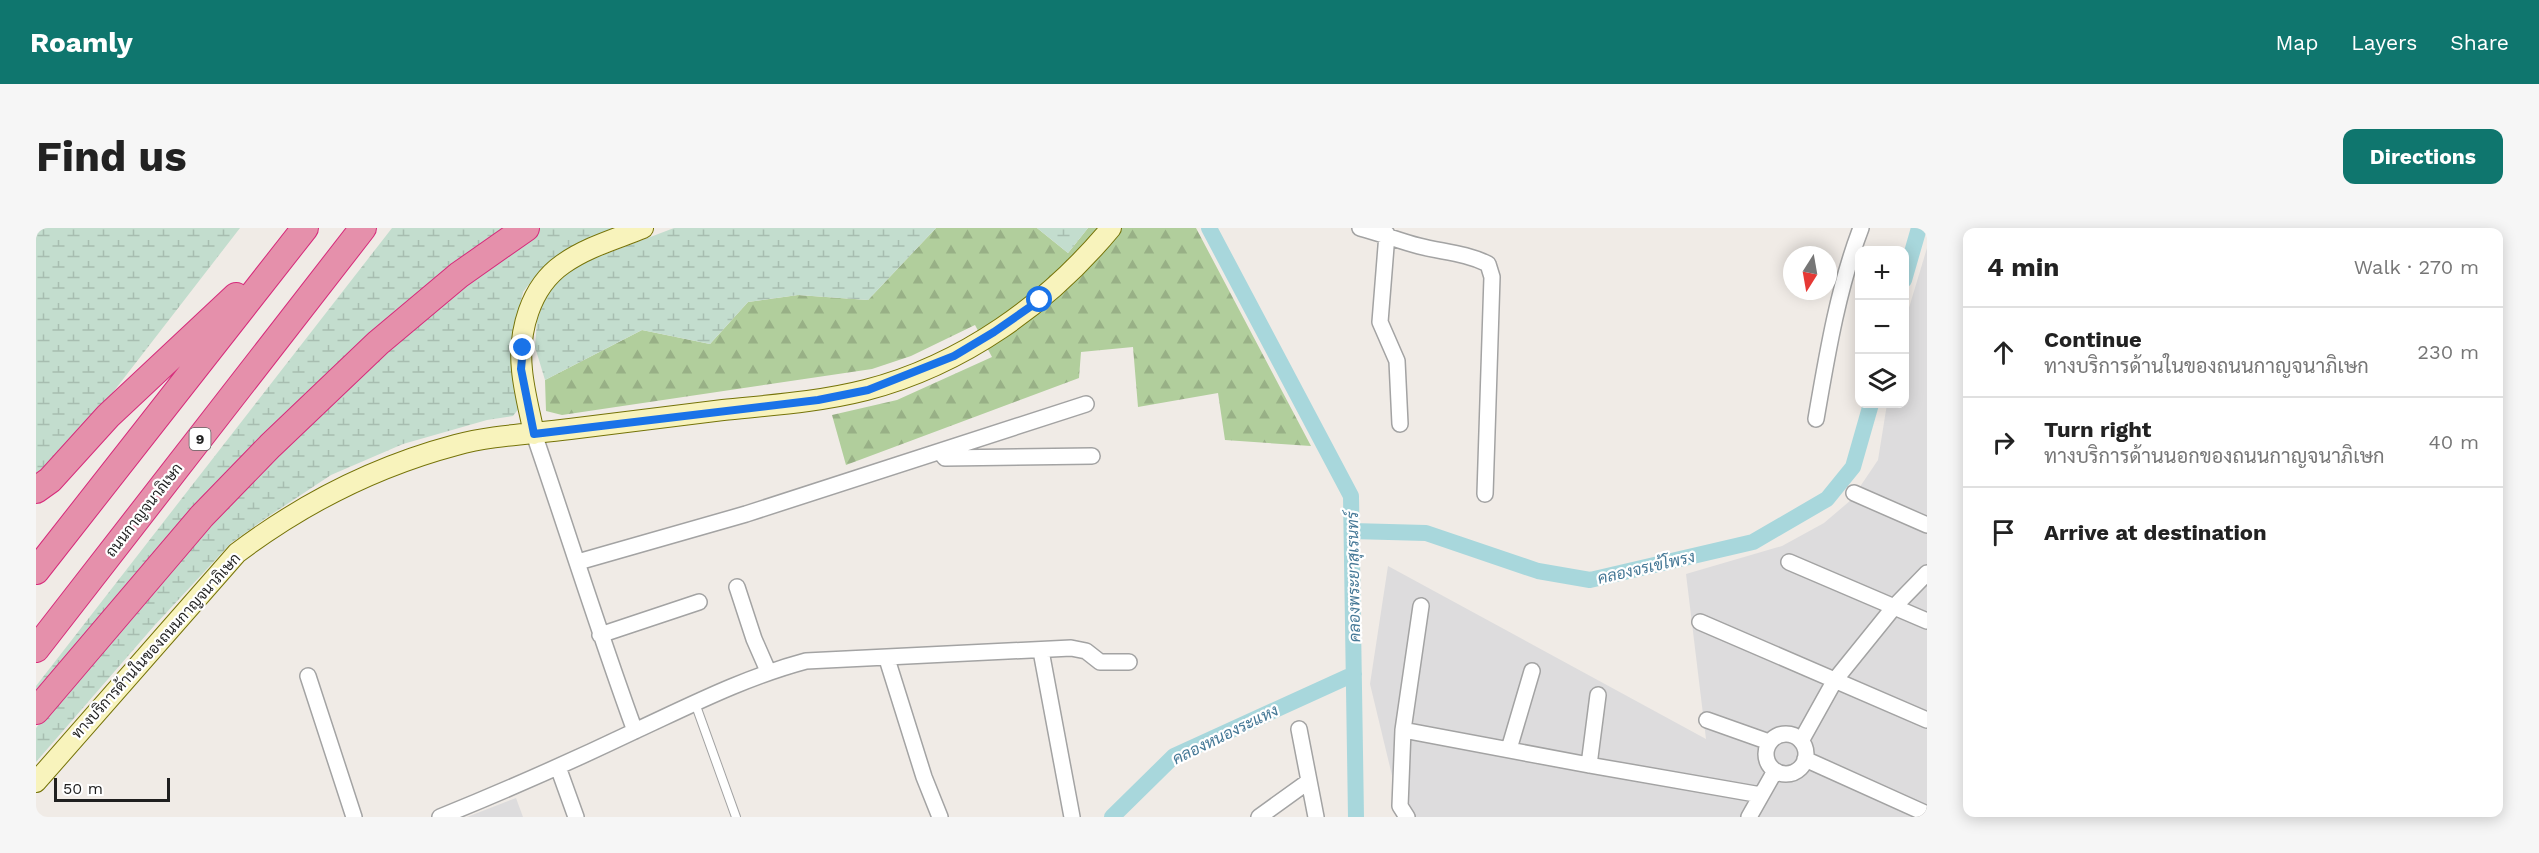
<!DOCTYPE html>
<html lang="en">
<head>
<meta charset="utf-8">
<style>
	body { margin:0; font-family:"Work Sans",Sarabun,sans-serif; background:#f6f6f6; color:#222 }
	.controls { position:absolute; right:18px; top:18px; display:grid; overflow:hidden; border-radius:12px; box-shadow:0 3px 15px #0003 }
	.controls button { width:54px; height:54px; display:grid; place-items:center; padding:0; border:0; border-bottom:2px solid #e0e0e0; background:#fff; color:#222; font:30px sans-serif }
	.compass { position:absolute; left:1747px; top:18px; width:54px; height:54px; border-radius:50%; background:#fff; box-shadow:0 3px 15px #0003; rotate:191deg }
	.scale { position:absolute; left:18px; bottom:15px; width:116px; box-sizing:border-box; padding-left:6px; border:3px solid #1f1f1f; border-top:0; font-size:16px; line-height:21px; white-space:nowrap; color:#1f1f1f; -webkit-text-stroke:4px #fff; paint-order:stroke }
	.stop { position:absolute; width:18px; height:18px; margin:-14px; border:4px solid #1a73e8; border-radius:50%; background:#fff }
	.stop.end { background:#1a73e8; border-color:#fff; box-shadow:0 2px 6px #0008 }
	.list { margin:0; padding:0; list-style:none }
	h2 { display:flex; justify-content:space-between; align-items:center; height:78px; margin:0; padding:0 24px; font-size:26px }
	h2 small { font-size:20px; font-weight:400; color:#767676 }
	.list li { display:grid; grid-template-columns:39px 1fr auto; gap:18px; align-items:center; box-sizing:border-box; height:90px; padding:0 24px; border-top:2px solid #e0e0e0 }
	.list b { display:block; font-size:22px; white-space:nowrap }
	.list p { margin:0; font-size:20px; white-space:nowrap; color:#767676 }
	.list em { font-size:20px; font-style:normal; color:#767676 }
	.icon { flex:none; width:33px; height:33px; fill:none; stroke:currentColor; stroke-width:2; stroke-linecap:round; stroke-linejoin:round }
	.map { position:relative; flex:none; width:1891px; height:589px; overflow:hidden; border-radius:12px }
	header { display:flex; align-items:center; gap:36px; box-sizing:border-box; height:84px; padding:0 30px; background:#0f766e; color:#fff }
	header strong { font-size:28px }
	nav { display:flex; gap:33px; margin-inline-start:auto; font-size:21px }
	.intro { display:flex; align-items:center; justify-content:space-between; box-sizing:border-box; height:144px; padding:0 36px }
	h1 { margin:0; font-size:42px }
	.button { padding:15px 27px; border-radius:12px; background:#0f766e; color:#fff; font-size:21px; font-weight:700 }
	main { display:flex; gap:36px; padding:0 36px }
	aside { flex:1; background:#fff; border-radius:12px; box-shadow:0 3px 15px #0003 }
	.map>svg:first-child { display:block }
	.residential { fill:#dddcdd }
	.forest { fill:url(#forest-firs) }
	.wetland { fill:url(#wetland-marsh) }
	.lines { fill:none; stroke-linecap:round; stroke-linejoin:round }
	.canal { stroke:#a8d7dc; stroke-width:16 }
	.service-casing { stroke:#a3a3a3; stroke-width:10 }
	.minor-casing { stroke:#a3a3a3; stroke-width:18 }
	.secondary-casing { stroke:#757308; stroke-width:22 }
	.motorway-casing { stroke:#d62b7b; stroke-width:28 }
	.service { stroke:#fff; stroke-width:8 }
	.minor { stroke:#fff; stroke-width:15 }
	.secondary { stroke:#f8f3bc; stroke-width:20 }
	.motorway { stroke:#e590ab; stroke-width:26 }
	.route { stroke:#1a73e8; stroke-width:8 }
	.labels { text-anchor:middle; stroke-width:4.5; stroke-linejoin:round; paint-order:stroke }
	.shield { fill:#fff; stroke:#626262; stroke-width:1.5 }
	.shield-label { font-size:14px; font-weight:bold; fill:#1f1f1f }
	.street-label { font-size:15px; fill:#1f1f1f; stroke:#fff }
	.water-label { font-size:16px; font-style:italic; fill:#457896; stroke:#fff }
</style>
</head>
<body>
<header>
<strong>Roamly</strong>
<nav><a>Map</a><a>Layers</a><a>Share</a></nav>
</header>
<div class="intro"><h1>Find us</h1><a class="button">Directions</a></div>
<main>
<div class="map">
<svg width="1891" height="589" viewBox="0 0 1891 589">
	<defs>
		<pattern id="forest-firs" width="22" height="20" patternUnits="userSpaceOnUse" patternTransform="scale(1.5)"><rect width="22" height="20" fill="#b1ce9c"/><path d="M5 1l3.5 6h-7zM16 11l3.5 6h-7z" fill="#98b086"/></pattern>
		<pattern id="wetland-marsh" width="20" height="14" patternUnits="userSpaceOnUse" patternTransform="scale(1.5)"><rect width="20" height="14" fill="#c3ddce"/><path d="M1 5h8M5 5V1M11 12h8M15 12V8" fill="none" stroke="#a7bdb0"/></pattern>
	</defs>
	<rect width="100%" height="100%" fill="#f0ebe6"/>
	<path class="residential" d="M1891 20V589H1366L1334 456 1352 338 1670 511 1650 346 1746 318 1788 295 1815 272 1842 232 1851 176H1868L1869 93Z
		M480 570 487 589H431Z"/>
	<path class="forest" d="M900 0H1001L1032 25 1052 0H1160L1275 218 1189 212 1182 165 1102 179 1097 119 1045 124 1043 150 810 237 796 187 861 172 956 129 939 97 875 128 836 141 526 187 510 183 509 152 606 102 674 116 712 74 762 67 832 72Z"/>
	<path class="wetland" d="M0 0H204L37 216 0 250Z
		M356 0H578L561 7 505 41 487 64 478 102 484 179 477 188 451 192 367 216 295 247 230 290 195 315 118 398 0 534V500L71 412 242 225 227 211 203 230 0 465V458Z
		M638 0H900L832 72 762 67 712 74 674 116 606 102 509 152 499 119 501 93 511 63 538 38Z
		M1001 0H1052L1032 25Z"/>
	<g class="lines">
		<path class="canal" d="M1173 0 1315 268 1320 589
			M1868 52 1883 0
			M1316 303 1390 305 1502 343 1554 352 1717 314 1791 271 1817 239 1835 176
			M1076 589 1138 528 1318 446"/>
		<defs>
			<path id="service" d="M659 475 700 589"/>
			<path id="minor" d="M1324 0C1344 5 1363 13 1383 18 1406 24 1430 25 1452 36L1456 49 1449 266
				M1351 6 1344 94 1361 133 1364 196
				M1780 191C1791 127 1802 60 1825 0
				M498 206C532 305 563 405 599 503
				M905 225 909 230 1056 228
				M1818 265 1891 297
				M542 334 710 286 1050 176
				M1753 334 1891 393
				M701 359 718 411 732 443
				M1664 394 1891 492
				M564 407 663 374
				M1005 423 1036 589
				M851 431 888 549 904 589
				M272 448 318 589
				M1671 492 1733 514
				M1263 501 1280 589
				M1367 502 1553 537 1725 567
				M1730 526a20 20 0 1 1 40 0a20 20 0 1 1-40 0Z
				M1765 513 1799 452 1858 379 1891 345
				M1473 521 1496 443
				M1769 531 1891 586
				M1553 537 1562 467
				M522 539 540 589
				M404 589C471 562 536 533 601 502 657 476 710 449 770 433L1035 420 1050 423 1064 434H1093
				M1223 589 1273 553
				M1371 589 1364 578 1367 502 1385 378
				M1713 589 1739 543"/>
			<path id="secondary" d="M498 206C494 185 488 164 486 142 482 104 494 59 527 36 551 19 580 11 607 0
				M0 554 201 325C266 276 341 238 420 217 456 207 497 206 534 201 585 195 636 188 687 182 735 177 783 174 830 162 927 137 1012 76 1075 0"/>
			<path id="motorway" d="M0 262 14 252 72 188 200 68
				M0 343 269 0
				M0 421 327 0
				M0 483 166 288 234 218 342 115 423 47 490 0"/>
		</defs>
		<use href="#service" class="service-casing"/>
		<use href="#minor" class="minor-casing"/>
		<use href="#secondary" class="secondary-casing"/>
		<use href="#motorway" class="motorway-casing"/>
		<use href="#service" class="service"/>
		<use href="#minor" class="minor"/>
		<use href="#secondary" class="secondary"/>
		<use href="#motorway" class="motorway"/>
	</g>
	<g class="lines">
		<path class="route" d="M487 120 485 141 498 206 782 172 832 162 918 128 958 104 1004 72"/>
	</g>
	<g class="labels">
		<rect class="shield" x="153.5" y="200" width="21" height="22" rx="4.5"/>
		<g class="shield-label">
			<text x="164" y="216">9</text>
		</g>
		<g class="street-label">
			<text transform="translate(108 282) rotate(-52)" y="5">ถนนกาญจนาภิเษก</text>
			<text transform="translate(120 418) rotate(-48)" y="5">ทางบริการด้านในของถนนกาญจนาภิเษก</text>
		</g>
		<g class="water-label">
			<text transform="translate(1610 339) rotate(-13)" y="6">คลองจรเข้โพรง</text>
			<text transform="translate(1317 349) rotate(-91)" y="6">คลองพระยาสุเรนทร์</text>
			<text transform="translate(1189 506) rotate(-26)" y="6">คลองหนองระแหง</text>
		</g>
	</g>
</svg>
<div class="controls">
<button>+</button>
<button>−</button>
<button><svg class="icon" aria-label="layers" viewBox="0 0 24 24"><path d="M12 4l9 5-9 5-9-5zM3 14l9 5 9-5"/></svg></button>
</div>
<svg class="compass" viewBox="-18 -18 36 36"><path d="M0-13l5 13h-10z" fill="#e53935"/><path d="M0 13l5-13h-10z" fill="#767676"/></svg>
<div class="scale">50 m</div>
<div class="stop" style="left:1004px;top:72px"></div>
<div class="stop end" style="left:487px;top:120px"></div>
</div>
<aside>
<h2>4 min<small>Walk · 270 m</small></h2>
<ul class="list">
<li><svg class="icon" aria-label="ahead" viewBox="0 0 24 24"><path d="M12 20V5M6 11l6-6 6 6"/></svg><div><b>Continue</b><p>ทางบริการด้านในของถนนกาญจนาภิเษก</p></div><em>230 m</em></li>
<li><svg class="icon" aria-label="right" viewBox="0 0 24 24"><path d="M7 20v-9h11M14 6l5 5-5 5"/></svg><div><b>Turn right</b><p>ทางบริการด้านนอกของถนนกาญจนาภิเษก</p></div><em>40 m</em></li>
<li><svg class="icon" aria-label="arrive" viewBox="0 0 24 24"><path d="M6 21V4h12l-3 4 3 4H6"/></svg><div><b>Arrive at destination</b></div></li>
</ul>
</aside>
</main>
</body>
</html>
